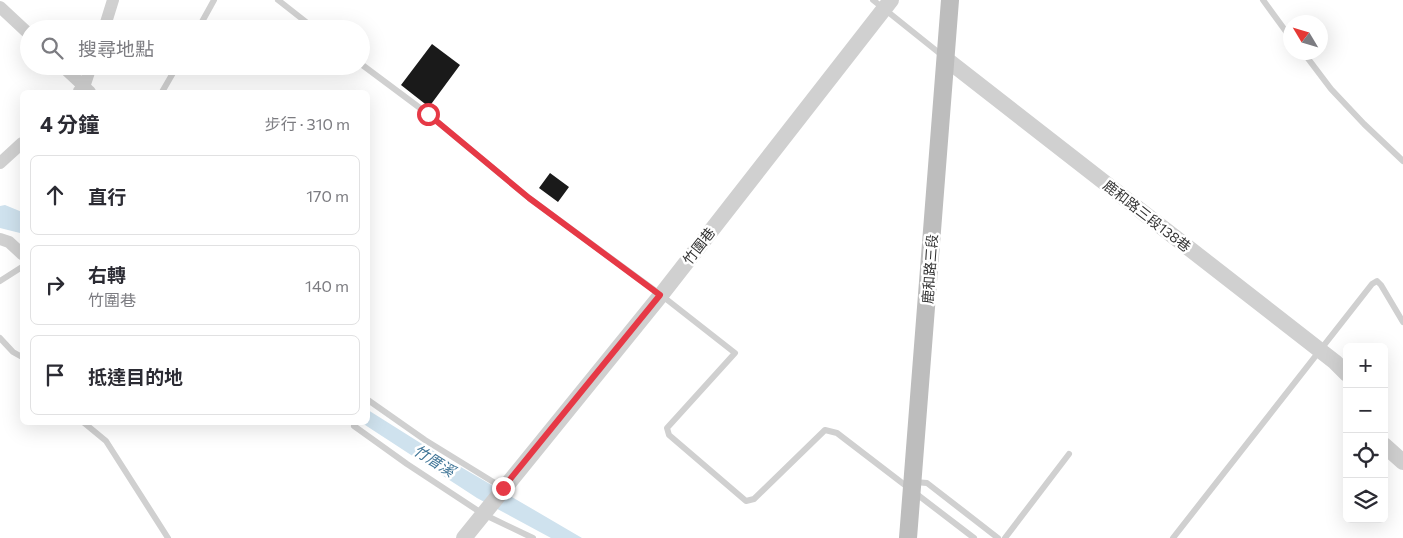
<!DOCTYPE html>
<html lang="zh-TW">
<head>
<meta charset="utf-8">
<style>
	body { margin:0; font-family:Commissioner,"Noto Sans TC",sans-serif; background:#f7f7f7; color:#2b2b33 }
	.controls { position:absolute; right:15px; bottom:15px; display:grid; overflow:hidden; border-radius:8px; box-shadow:0 5px 20px #0002 }
	.controls button { width:45px; height:45px; display:grid; place-items:center; padding:0; border:0; border-bottom:1px solid #e1e1e2; background:#fff; color:#2b2b33; font:25px sans-serif }
	.compass { position:absolute; left:1283px; top:15px; width:45px; height:45px; border-radius:50%; background:#fff; box-shadow:0 5px 20px #0002; rotate:308deg }
	.stop { position:absolute; width:15px; height:15px; margin:-11px; border:4px solid #e63946; border-radius:50%; background:#fff }
	.stop.end { background:#e63946; border-color:#fff; box-shadow:0 1px 5px #0008 }
	.list { margin:0; padding:0; list-style:none }
	h2 { display:flex; justify-content:space-between; align-items:center; height:65px; margin:0; padding:0 20px; font-size:21px }
	h2 small { font-size:16px; font-weight:400; color:#7c7c81 }
	.list li { display:grid; grid-template-columns:32px 1fr auto; gap:15px; align-items:center; box-sizing:border-box; height:80px; margin:0 10px 10px; padding:0 10px; border:1px solid #e1e1e2; border-radius:8px }
	.list b { display:block; font-size:19px; white-space:nowrap }
	.list p { margin:0; font-size:16px; white-space:nowrap; color:#7c7c81 }
	.list em { font-size:16px; font-style:normal; color:#7c7c81 }
	.icon { flex:none; width:28px; height:28px; fill:none; stroke:currentColor; stroke-width:2; stroke-linecap:round; stroke-linejoin:round }
	.map { position:relative; flex:none; width:1403px; height:538px; overflow:hidden }
	.search { position:absolute; background:#fff; box-shadow:0 5px 20px #0002; left:20px; top:20px; width:350px; height:55px; display:flex; align-items:center; gap:12px; box-sizing:border-box; padding:0 18px; border-radius:28px; color:#7c7c81; font-size:19px }
	.panel { position:absolute; background:#fff; box-shadow:0 5px 20px #0002; left:20px; top:90px; width:350px; height:335px; border-radius:8px }
	.map>svg:first-child { display:block }
	.water { fill:#cfe2ee }
	.building { fill:#1a1a1a }
	.lines { fill:none; stroke-linecap:round; stroke-linejoin:round }
	.service { stroke:#d0d0d0; stroke-width:6 }
	.minor { stroke:#d0d0d0; stroke-width:12 }
	.tertiary { stroke:#d0d0d0; stroke-width:16 }
	.secondary { stroke:#bdbdbd; stroke-width:18 }
	.route { stroke:#e63946; stroke-width:6 }
	.labels { text-anchor:middle; stroke-width:5; stroke-linejoin:round; paint-order:stroke }
	.street-label { font-size:14px; fill:#333; stroke:#fff }
	.water-label { font-size:15px; font-style:italic; fill:#3f7597; stroke:#fff }
</style>
</head>
<body>
<div class="map">
<svg width="1403" height="538" viewBox="0 0 1403 538">
	<rect width="100%" height="100%" fill="#fff"/>
	<path class="water" d="M5 205 22 212V235L20 233 0 228V206Z
		M368 410 430 449 582 538H551L477 498 362 423 368 422Z"/>
	<path class="building" d="M432 44 460 65 429 107 401 85Z
		M550 173 569 187 558 202 539 188Z"/>
	<g class="lines">
		<path class="service" d="M278 0 315 29
			M873 0 943 56
			M1263 0 1290 37
			M198 29 214 0
			M1303 52 1331 89 1364 124 1403 161
			M361 64 428 114 529 198 661 295 735 353 667 428 669 435 746 501 754 499 825 430 837 433 974 538
			M162 92 177 66
			M0 281 22 267
			M0 338 13 352 22 357
			M368 400 425 440 503 488
			M83 422 106 441 168 538
			M354 426 407 464 483 514 533 538
			M915 482 927 483 998 538
			M1005 538 1069 454
			M1173 538 1372 284 1377 281 1381 285 1403 322"/>
		<path class="minor" d="M0 7 29 34
			M104 29 113 0
			M62 66 90 92
			M79 91 84 87 91 66
			M0 163 22 143
			M0 239 9 242 22 254"/>
		<path class="tertiary" d="M946 59 1335 362 1347 374
			M1384 445 1403 462
			M464 538 661 295 891 0"/>
		<path class="secondary" d="M908 538 950 0"/>
	</g>
	<g class="lines">
		<path class="route" d="M428 114 529 198 660 295 503 488"/>
	</g>
	<g class="labels">
		<g class="street-label">
			<text transform="translate(1147 216) rotate(38)" y="5">鹿和路三段138巷</text>
			<text transform="translate(699 246) rotate(-52)" y="5">竹圍巷</text>
			<text transform="translate(930 269) rotate(-86)" y="5">鹿和路三段</text>
		</g>
		<g class="water-label">
			<text transform="translate(434 461) rotate(32)" y="5">竹厝溪</text>
		</g>
	</g>
</svg>
<div class="controls">
<button>+</button>
<button>−</button>
<button><svg class="icon" aria-label="locate" viewBox="0 0 24 24"><circle cx="12" cy="12" r="6"/><path d="M12 2v4M12 18v4M2 12h4M18 12h4"/></svg></button>
<button><svg class="icon" aria-label="layers" viewBox="0 0 24 24"><path d="M12 4l9 5-9 5-9-5zM3 14l9 5 9-5"/></svg></button>
</div>
<svg class="compass" viewBox="-18 -18 36 36"><path d="M0-13l5 13h-10z" fill="#e53935"/><path d="M0 13l5-13h-10z" fill="#7c7c81"/></svg>
<div class="stop" style="left:428px;top:114px"></div>
<div class="stop end" style="left:503px;top:488px"></div>
<div class="search"><svg class="icon" aria-label="search" viewBox="0 0 24 24"><circle cx="10" cy="10" r="6"/><path d="M15 15l6 6"/></svg>搜尋地點</div>
<section class="panel">
<h2>4 分鐘<small>步行 · 310 m</small></h2>
<ul class="list">
<li><svg class="icon" aria-label="ahead" viewBox="0 0 24 24"><path d="M12 20V5M6 11l6-6 6 6"/></svg><div><b>直行</b></div><em>170 m</em></li>
<li><svg class="icon" aria-label="right" viewBox="0 0 24 24"><path d="M7 20v-9h11M14 6l5 5-5 5"/></svg><div><b>右轉</b><p>竹圍巷</p></div><em>140 m</em></li>
<li><svg class="icon" aria-label="arrive" viewBox="0 0 24 24"><path d="M6 21V4h12l-3 4 3 4H6"/></svg><div><b>抵達目的地</b></div></li>
</ul>
</section>
</div>
</body>
</html>
